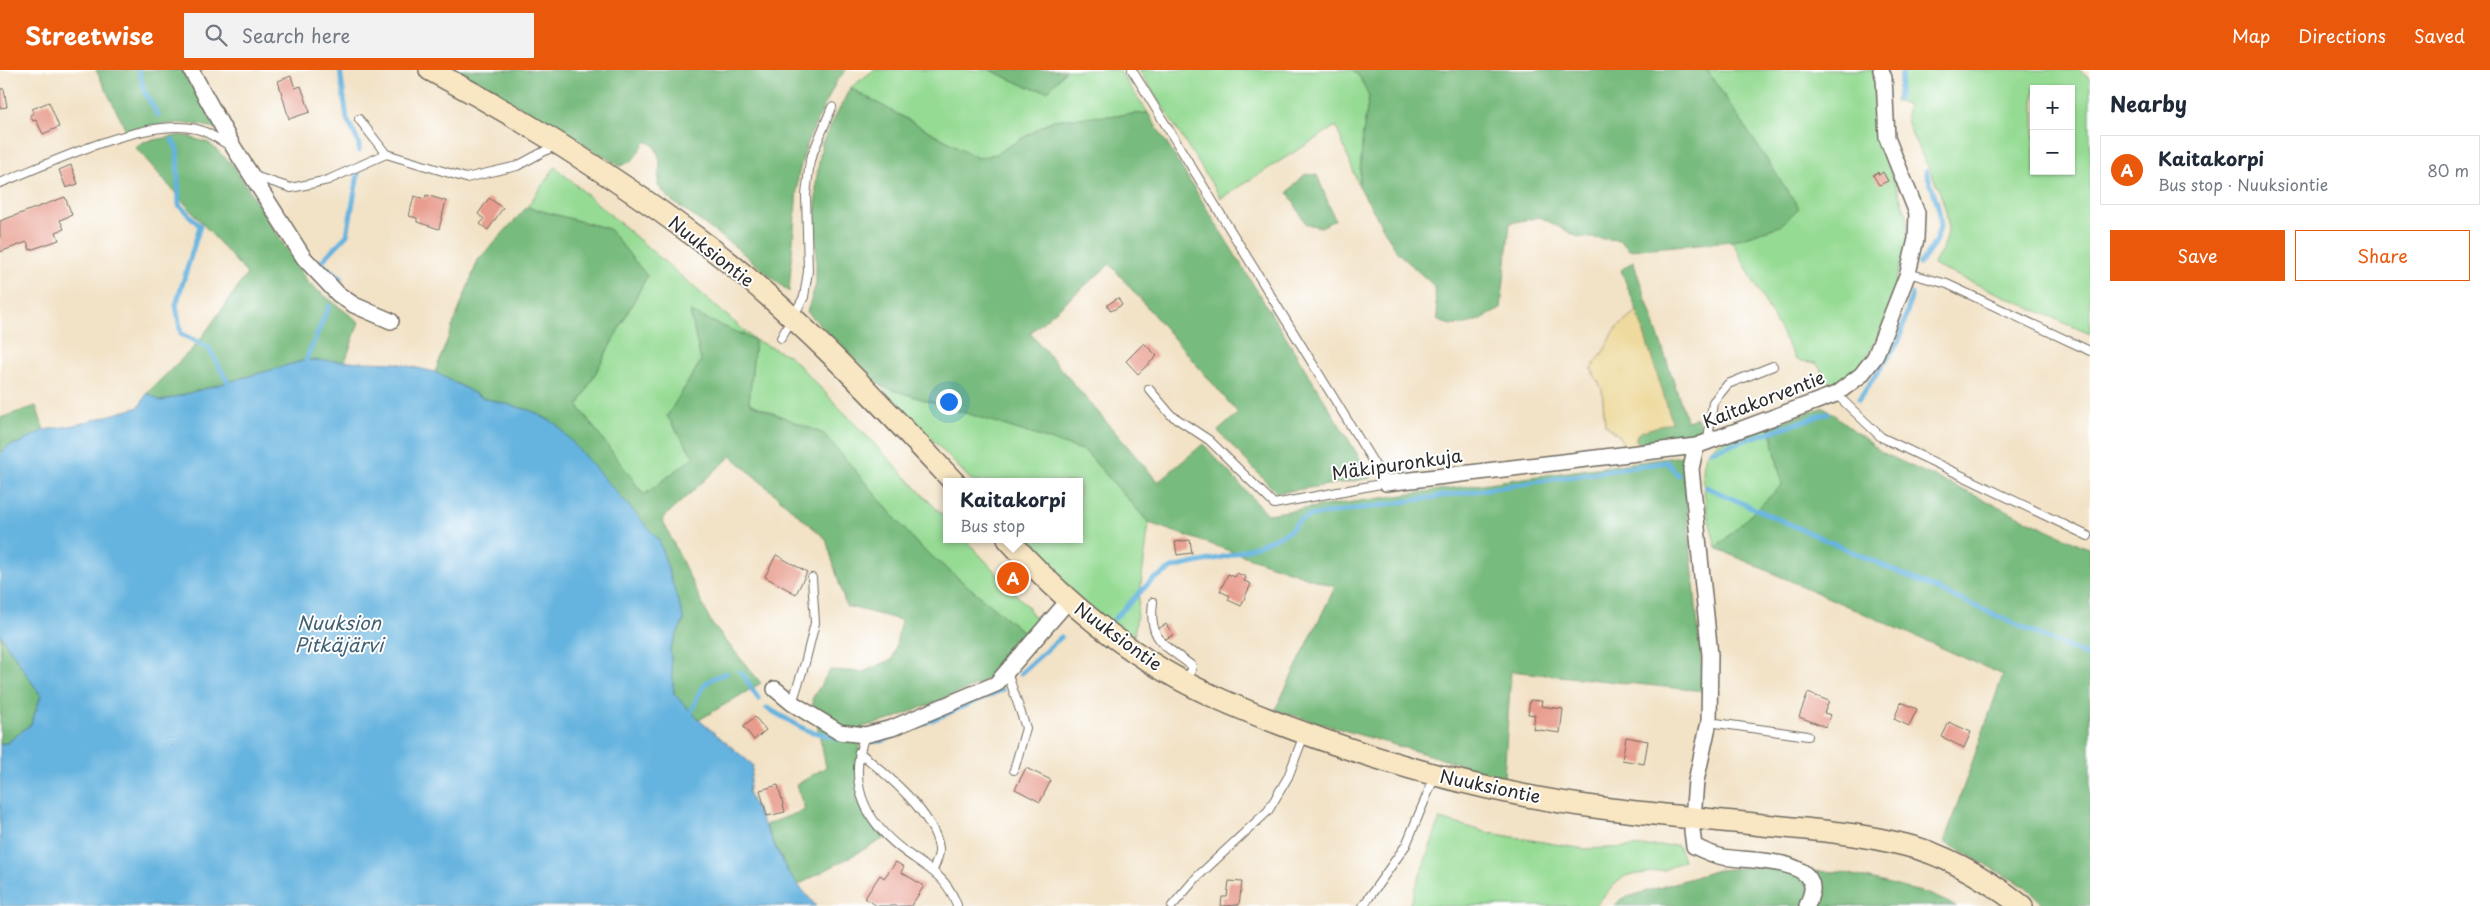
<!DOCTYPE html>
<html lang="en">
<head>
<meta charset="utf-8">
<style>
	body { margin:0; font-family:"Playpen Sans",sans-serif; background:#f2f2f3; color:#1f2937 }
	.controls { position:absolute; right:15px; top:15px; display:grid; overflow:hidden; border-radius:0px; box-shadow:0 1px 4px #0004 }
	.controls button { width:45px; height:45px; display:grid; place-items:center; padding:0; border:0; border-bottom:1px solid #e0e1e3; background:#fff; color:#1f2937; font:25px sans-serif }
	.you { position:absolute; left:948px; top:331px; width:18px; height:18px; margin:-12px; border:4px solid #fff; border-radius:50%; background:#1a73e8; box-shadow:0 0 0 8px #1a73e833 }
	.badge { display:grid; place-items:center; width:32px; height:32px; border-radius:50%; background:#ea580c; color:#fff; font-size:16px; font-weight:700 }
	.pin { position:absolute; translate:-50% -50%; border:2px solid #fff; box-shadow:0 1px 5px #0006 }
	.popup { position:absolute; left:943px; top:408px; width:140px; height:65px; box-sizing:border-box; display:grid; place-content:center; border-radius:0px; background:#fff; filter:drop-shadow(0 1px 4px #0005); font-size:16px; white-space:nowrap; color:#747a83 }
	.popup b { font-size:19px; color:#1f2937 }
	.popup::after { content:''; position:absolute; left:50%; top:100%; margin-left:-10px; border:10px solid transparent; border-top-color:#fff }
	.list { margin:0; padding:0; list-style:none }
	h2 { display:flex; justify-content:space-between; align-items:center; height:65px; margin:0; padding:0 20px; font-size:21px }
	h2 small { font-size:16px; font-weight:400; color:#747a83 }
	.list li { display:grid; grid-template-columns:32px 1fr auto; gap:15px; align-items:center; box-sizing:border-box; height:70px; margin:0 10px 10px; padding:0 10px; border:1px solid #e0e1e3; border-radius:0px }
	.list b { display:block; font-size:19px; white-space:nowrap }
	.list p { margin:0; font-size:16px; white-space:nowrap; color:#747a83 }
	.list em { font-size:16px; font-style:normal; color:#747a83 }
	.actions { display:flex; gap:10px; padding:15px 20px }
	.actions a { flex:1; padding:11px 0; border:1px solid #ea580c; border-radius:0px; text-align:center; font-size:18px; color:#ea580c }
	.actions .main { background:#ea580c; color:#fff }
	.icon { flex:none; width:28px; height:28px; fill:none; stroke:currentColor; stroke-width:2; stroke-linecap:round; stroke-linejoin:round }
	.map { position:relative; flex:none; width:2090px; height:836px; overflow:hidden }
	header { display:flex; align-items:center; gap:30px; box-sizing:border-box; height:70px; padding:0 25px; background:#ea580c; color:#fff }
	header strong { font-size:24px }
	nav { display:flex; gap:28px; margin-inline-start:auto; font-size:18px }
	.search { width:350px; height:45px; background:#f2f2f3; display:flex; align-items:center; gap:12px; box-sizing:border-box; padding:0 18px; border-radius:0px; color:#747a83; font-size:19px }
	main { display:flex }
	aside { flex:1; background:#fff }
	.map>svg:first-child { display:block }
	.green { fill:#96db94; stroke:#608360; fill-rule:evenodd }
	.forest { fill:#78bb7e; stroke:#527354 }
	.sand { fill:#eeda9e; stroke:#8c8264 }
	.water { fill:#65b3df; stroke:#486f85 }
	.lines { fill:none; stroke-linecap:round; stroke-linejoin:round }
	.stream { stroke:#65b3df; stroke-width:5 }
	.building { fill:#e89c8d }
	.lane-casing { stroke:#716b61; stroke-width:10 }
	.street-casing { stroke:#716b61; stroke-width:18 }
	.secondary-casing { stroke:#716b61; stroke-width:24 }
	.lane { stroke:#fff; stroke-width:8 }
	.street { stroke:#fff; stroke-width:15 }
	.secondary { stroke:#f9e7c3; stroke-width:21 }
	.labels { text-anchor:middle; stroke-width:4; stroke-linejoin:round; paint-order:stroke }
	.street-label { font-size:18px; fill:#2b2b2b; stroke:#fff }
	.water-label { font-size:19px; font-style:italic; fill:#426173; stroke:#fff }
</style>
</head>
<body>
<header>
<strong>Streetwise</strong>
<div class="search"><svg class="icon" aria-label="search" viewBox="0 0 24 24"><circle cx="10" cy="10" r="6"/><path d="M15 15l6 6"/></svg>Search here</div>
<nav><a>Map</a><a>Directions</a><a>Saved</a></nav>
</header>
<main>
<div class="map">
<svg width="2090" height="836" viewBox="0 0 2090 836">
	<rect width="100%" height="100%" fill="#fff"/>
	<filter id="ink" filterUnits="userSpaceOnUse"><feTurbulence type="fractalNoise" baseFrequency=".02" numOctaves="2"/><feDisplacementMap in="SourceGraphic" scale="10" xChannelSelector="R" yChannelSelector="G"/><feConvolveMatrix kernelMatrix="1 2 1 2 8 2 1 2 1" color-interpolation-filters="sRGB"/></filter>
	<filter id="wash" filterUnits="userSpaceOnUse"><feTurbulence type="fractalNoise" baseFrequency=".0096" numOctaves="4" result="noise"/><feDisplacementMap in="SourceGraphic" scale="20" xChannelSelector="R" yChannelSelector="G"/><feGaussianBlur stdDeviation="1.12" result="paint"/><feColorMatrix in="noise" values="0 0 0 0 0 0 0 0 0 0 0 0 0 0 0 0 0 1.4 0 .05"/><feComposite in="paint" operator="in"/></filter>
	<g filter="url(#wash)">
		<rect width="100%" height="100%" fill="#f2e2c6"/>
		<path class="green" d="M874 0H990L1028 17 1059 9 1066 0H1119L1148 43 1053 50 996 84 978 88 850 18Z
			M1139 0H1353L1361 9 1369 27 1363 63 1359 116 1336 56 1221 128Z
			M1707 0H1873L1879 71 1907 146 1908 165 1885 250 1871 280 1860 297 1848 308 1832 315 1816 293 1796 290 1732 171 1780 156 1798 137Z
			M1901 0H2078L2090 9V264L1933 195C1940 183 1949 170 1948 156 1946 127 1929 99 1916 74 1910 60 1904 49 1908 34L1895 32ZM2034 19H2071V101H2034Z
			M555 97 755 270 790 286 947 450V469H965L1028 537 1037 552 1027 565 918 475 824 364 749 333 755 270 690 242 701 291 667 346 694 387 644 425 578 336 647 206 609 159 527 137Z
			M881 316 1085 381 1149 453 1134 567C1096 546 1051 507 1030 469H1079V412H973Z
			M1770 356 1782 415 1716 478C1711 456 1692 394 1712 377 1719 370 1758 360 1770 356Z
			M1440 749 1490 763 1584 779 1678 775 1684 790 1665 800 1625 806 1614 815 1595 836H1409Z"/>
		<path class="forest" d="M96 0H187L220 60C186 48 160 55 126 60Z
			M457 0H846L836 12 808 70 798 106 789 222 733 175 672 131 658 116 660 90 655 76 646 71 632 91 620 96Z
			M990 0H1066L1048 21 1028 17Z
			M1353 0H1707L1799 138 1780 156 1732 171 1629 180 1619 170 1578 167 1540 147 1510 153 1501 239C1480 249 1460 263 1438 250L1434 216 1397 182 1359 116 1363 63 1369 27 1361 9Z
			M850 18 978 88 996 84 1053 50 1148 43 1372 408 1277 423 1218 361 1238 343 1110 194 1030 263 1158 412 1203 374 1267 444 1682 386 1704 621 1511 601 1504 707 1275 640 1335 517 1149 453 1085 381 881 316 807 242 816 214V112L822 73Z
			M182 65 209 73 233 95 308 213 359 252 345 292 306 290 161 331 147 323 197 274 247 204 135 77 143 72Z
			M1305 104 1317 105 1335 150 1321 157 1306 154 1288 122Z
			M527 137 609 159 647 206 578 336 644 425 694 387 667 346 701 291 690 242 755 270 749 333 824 364 918 475 1027 565 992 606 973 617 890 650 862 657 859 682 865 738 887 767 798 815 789 804 765 755 805 740 796 715 826 697 812 629 830 600 863 602 893 589 901 550 846 536 826 469 731 386 662 449 712 554 761 613 699 650 674 624 670 578 684 550 583 386 556 354 532 341 483 328 435 302 478 190Z
			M1633 191 1687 351 1697 348 1701 357C1695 375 1663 375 1647 378L1636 371V367L1642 361 1672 352 1637 241 1621 200Z
			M36 336 44 360 22 372 8 376 0 384V348Z
			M1824 337 1883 383 2090 479V836H2045L2026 817 1944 772 2003 605 1716 478 1782 415 1770 356Z
			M0 564 41 626 31 654 7 673 0 674Z
			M1787 794 1802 801 1842 802 1929 824 1956 836H1614L1621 829 1718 800Z"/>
		<path class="sand" d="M1637 241 1672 352 1642 361 1636 366V371L1647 378 1626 380 1619 366 1605 354 1602 319 1591 299 1605 279 1615 260Z"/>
		<path class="water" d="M306 290 395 293 435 302 483 328 532 341 556 354 659 470 684 550 670 578 674 624 699 650 753 695 748 723 789 804 816 836H0V674L7 673 31 654 41 626 0 564V384L8 376 22 372 44 360 75 355 139 337 147 323 161 331Z"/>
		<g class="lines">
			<path class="stream" d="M139 0 144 21 158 45
				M340 0 347 49 359 73V81
				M1898 29 1903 0
				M172 70 177 79 179 135 200 156 176 235 181 264 208 277 228 312
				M1919 194C1952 158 1940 142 1926 101
				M341 208 320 193 347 165 358 104
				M306 290 329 236
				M1859 329 1899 271 1912 224
				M1711 381 1828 343
				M1706 417 2090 587
				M1115 548 1151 511 1172 498 1228 486 1259 475 1288 462 1300 450 1310 446 1667 392 1678 405
				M740 602C748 608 751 621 759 629
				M1021 603 1061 567
				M767 638 806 660 840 669
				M691 643C700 620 702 610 727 603
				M868 671H882L1002 620"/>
		</g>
		<g id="blocks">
			<path class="building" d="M291 6 295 18 301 16 310 42 289 49 278 11Z
				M0 19H4L7 37 0 38Z
				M49 32 59 57 43 64 36 50 33 51 30 45 34 43 32 39Z
				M71 95 78 114 66 118 59 100Z
				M1878 102 1879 105 1883 102 1888 111 1879 115 1873 105Z
				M426 125 446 131 439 159 417 152V148L409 146 414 126 425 129Z
				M65 127 72 145 60 150 64 159 56 162 59 170 30 180 27 172 0 182V151Z
				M489 128 503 138 488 160 480 154 484 149 478 144Z
				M1118 228 1122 235 1111 241 1107 235Z
				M1144 273 1157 286 1138 304 1126 291Z
				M1190 470 1192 483 1177 485 1175 472Z
				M776 485 807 502 796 524 765 507Z
				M1237 503 1246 507 1244 511 1251 514 1241 536 1228 530 1230 526 1220 521 1228 504 1235 507Z
				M1166 554 1173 565 1164 570 1158 559Z
				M1808 623 1829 631 1824 643 1831 645 1826 657 1799 647Z
				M1530 630 1542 631 1541 636 1563 639 1560 663 1533 659 1535 645 1528 644Z
				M1901 632 1917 639 1909 656 1894 649Z
				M755 647 766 660 754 670 743 656Z
				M1949 652 1971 662 1964 678 1942 667Z
				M1626 667 1648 671 1644 694 1622 690Z
				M1026 698 1051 710 1040 732 1015 719Z
				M778 715 785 742 767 746 760 720Z
				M896 792 904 797 901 802 924 816 911 836H877L865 828 880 805 884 808Z
				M1229 811 1242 812 1239 835 1221 836 1222 827H1227Z"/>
		</g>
	</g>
	<g filter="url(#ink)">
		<use href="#blocks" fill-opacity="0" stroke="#716b61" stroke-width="1"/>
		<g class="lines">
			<defs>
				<path id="lane" d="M1132 0 1386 413 1274 434 1209 370 1171 345 1149 319
					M359 49 386 84
					M254 106 291 118 328 110 386 84 466 108 517 96 556 75
					M0 113C49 94 150 44 200 60 210 63 221 71 230 76
					M1908 203 1947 214 2090 281
					M781 268 804 227 808 201 806 125 810 90 832 37
					M1836 324 1881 367 2088 466
					M1708 370 1713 332 1728 314 1773 296
					M1153 532C1148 571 1165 575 1192 596L1188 612
					M1007 602 1026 658 1014 700
					M792 633 805 593 815 553 812 508
					M1709 652 1808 666
					M865 665C845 719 869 758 914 788 935 803 947 809 957 835
					M859 682C885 703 934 743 939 778 940 785 936 793 933 800
					M1172 836 1197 807 1268 741 1288 707 1304 665
					M1363 836 1406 775 1435 706"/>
				<path id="street" d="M191 0 234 78 304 188 338 224 354 235 391 251
					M1386 413 1696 376
					M775 619 792 633 839 662 865 665 892 658 996 614 1068 531
					M1807 836C1810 827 1815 819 1810 810 1798 788 1745 791 1723 787 1713 785 1704 781 1694 776L1692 761 1696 711 1709 652 1710 585 1691 399 1696 376 1836 324 1861 305 1875 287 1908 203 1916 169 1917 143 1887 68 1884 8 1881 0"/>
				<path id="secondary" d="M430 0C527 51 620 110 708 176 798 245 876 329 954 412
					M1008 469C1050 516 1097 558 1150 592 1190 618 1236 637 1280 654 1384 694 1491 724 1602 738 1659 745 1716 750 1773 756 1817 760 1862 764 1905 775 1948 785 1988 810 2022 836"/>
			</defs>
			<use href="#lane" class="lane-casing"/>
			<use href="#street" class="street-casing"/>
			<use href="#secondary" class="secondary-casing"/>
			<use href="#lane" class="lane"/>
			<use href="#street" class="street"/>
			<use href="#secondary" class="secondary"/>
		</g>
	</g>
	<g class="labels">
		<g class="street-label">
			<text transform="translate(711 182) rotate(38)" y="6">Nuuksiontie</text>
			<text transform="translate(1764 330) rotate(-21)" y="6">Kaitakorventie</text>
			<text transform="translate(1397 395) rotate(-8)" y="6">Mäkipuronkuja</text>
			<text transform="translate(1118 567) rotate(36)" y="6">Nuuksiontie</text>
			<text transform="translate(1490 717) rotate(12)" y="6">Nuuksiontie</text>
		</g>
		<g class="water-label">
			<text x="339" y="560">Nuuksion<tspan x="339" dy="22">Pitkäjärvi</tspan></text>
		</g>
	</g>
</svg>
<div class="controls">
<button>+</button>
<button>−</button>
</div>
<div class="you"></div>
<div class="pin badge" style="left:1013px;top:508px">A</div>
<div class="popup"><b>Kaitakorpi</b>Bus stop</div>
</div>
<aside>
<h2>Nearby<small></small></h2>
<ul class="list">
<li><span class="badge">A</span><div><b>Kaitakorpi</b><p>Bus stop · Nuuksiontie</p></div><em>80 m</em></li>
</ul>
<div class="actions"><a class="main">Save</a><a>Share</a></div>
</aside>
</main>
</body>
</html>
